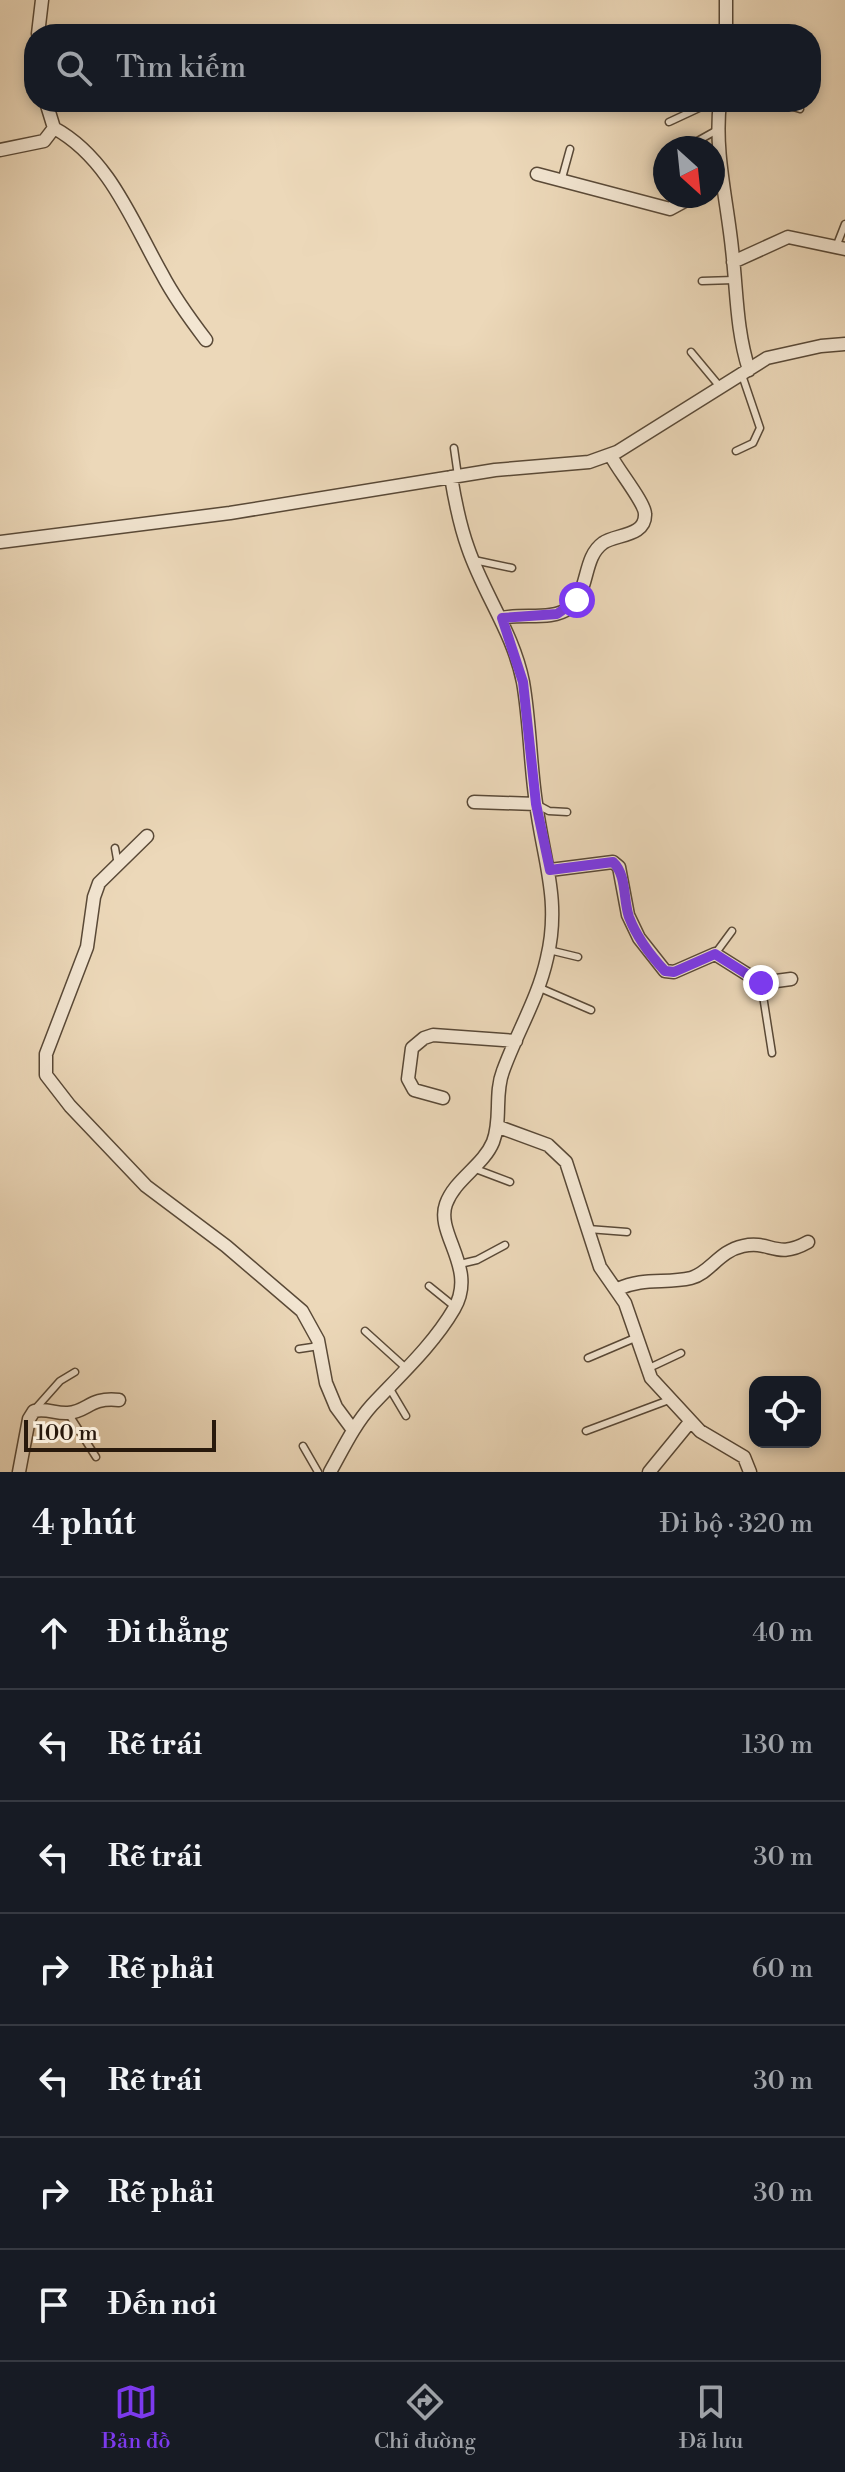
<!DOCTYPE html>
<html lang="vi">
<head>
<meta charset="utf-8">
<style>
	body { margin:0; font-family:"Libre Bodoni",serif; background:#242831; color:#f1f3f6 }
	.controls { position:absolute; right:24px; bottom:24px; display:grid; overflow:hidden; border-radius:16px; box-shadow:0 4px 12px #0003 }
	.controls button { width:72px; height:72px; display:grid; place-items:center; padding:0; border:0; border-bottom:2px solid #363941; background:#171b24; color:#f1f3f6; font:40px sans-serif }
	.compass { position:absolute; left:653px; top:136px; width:72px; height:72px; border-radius:50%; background:#171b24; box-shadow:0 4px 12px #0003; rotate:153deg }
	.scale { position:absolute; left:24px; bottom:20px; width:192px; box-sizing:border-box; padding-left:8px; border:4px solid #28190c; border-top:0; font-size:22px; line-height:28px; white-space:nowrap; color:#28190c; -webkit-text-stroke:6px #f3e6d2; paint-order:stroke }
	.stop { position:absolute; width:24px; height:24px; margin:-18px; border:6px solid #7c3aed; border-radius:50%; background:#fff }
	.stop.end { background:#7c3aed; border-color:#fff; box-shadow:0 2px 8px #0008 }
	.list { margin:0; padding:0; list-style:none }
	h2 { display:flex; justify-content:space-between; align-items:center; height:104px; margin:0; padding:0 32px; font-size:34px }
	h2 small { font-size:26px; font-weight:400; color:#9ea1a6 }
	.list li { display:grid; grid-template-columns:52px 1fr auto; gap:24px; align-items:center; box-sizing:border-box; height:112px; padding:0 32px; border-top:2px solid #363941 }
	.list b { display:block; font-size:30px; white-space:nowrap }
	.list em { font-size:26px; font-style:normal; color:#9ea1a6 }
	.icon { flex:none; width:44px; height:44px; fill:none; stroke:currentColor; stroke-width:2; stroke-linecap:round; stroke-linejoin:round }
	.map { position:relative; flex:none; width:845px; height:1472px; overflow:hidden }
	.search { position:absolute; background:#171b24; box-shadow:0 4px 12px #0003; left:24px; right:24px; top:24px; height:88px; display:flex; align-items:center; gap:20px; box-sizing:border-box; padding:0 28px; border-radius:32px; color:#9ea1a6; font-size:30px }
	.sheet { height:888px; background:#171b24 }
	nav { display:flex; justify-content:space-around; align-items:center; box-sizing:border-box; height:112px; border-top:2px solid #363941; background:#171b24; font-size:22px; color:#9ea1a6 }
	nav a { display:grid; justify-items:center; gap:4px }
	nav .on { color:#7c3aed }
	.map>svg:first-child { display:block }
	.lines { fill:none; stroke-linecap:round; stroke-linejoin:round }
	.lane-casing { stroke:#594937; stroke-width:9 }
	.street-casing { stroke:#594937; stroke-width:15 }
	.lane { stroke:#f3e6d2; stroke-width:6 }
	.street { stroke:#f3e6d2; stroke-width:12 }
	.route { stroke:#7c3aed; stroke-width:10 }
</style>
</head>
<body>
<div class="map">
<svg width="845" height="1472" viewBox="0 0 845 1472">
	<rect width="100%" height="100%" fill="#ecd8b9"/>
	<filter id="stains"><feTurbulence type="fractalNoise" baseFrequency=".0025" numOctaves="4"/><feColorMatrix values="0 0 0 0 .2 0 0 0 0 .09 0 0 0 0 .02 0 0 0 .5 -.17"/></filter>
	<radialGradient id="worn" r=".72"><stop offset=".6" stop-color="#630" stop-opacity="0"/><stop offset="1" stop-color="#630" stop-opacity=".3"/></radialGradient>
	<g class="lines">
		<defs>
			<path id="lane" d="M777 102 800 109
				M669 122 712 102
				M685 148 719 129
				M562 178 570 149
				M836 247 845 224
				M702 281 734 280
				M691 352 721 388
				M454 448 458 476
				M736 451 753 443 760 428 742 375
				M474 560 512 568
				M536 804 549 811 567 812
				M115 848 118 865
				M549 950 578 957
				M715 954 732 931
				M761 983 772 1053
				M540 988 591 1010
				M473 1168 510 1182
				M588 1229 627 1232
				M460 1264 477 1260 505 1245
				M429 1286 455 1307
				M365 1331 407 1369
				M299 1349 319 1346
				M588 1358 635 1338
				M647 1369 681 1353
				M390 1389 406 1416
				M36 1408 60 1381 75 1372
				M68 1413 96 1457
				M586 1431 669 1400
				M303 1446 318 1472"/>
			<path id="street" d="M726 0V34
				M38 34 42 0
				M46 102 54 128C109 158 132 221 162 274 174 297 190 319 206 340
				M720 102C714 151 727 200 732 249 737 291 736 329 749 370
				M0 150 44 141 54 128
				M537 174 670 209 694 196
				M733 262 788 237 845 249
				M0 542 230 513 495 470 589 462 617 452 767 358 821 346 845 344
				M502 618C523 613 552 621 569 608 590 592 582 558 603 543 615 534 646 537 645 514 645 503 618 470 611 456
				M474 802 536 804
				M147 836 99 883 94 897 87 947 46 1054V1075L70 1106 146 1186 226 1246 302 1311 318 1340 326 1383 336 1407 353 1430
				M550 870 613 862 619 867 628 915 639 938 665 971 674 972 715 954 761 983 791 979
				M443 1098 414 1090 408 1079 412 1048 424 1038 433 1035 516 1041
				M499 1127 548 1145 566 1162 600 1267 625 1303 651 1378 700 1431 744 1457 750 1472
				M618 1289C643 1277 666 1284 691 1278 710 1273 719 1251 743 1246 771 1240 776 1260 808 1242
				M19 1472 29 1419 34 1411C47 1408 56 1414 68 1413 89 1411 89 1397 119 1400
				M330 1472C343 1449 354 1425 372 1405 400 1375 433 1345 454 1309 478 1268 435 1234 446 1204 455 1179 483 1166 493 1142 502 1119 494 1094 503 1071 517 1032 538 999 547 958 561 900 543 859 536 803 530 763 530 722 523 682 513 632 484 595 468 548 460 526 455 501 451 477
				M649 1472 690 1422"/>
		</defs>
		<use href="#lane" class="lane-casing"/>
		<use href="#street" class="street-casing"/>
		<use href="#lane" class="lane"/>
		<use href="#street" class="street"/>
	</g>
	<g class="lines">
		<path class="route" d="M577 600 557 614 502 618 523 682 536 804 550 870 613 862C627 875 623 900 629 917 637 938 650 955 665 971L674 972 715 954 761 983"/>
	</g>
	<rect width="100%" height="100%" filter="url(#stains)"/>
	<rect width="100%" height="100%" fill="url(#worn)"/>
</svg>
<div class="controls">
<button><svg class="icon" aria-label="locate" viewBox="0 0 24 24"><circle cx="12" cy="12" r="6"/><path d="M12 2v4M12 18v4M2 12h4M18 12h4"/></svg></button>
</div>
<svg class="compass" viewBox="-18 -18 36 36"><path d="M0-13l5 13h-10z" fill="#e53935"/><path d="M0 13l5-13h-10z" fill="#9ea1a6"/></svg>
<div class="scale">100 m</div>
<div class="stop" style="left:577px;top:600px"></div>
<div class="stop end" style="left:761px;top:983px"></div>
<div class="search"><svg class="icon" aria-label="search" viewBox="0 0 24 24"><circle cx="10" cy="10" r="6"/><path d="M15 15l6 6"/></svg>Tìm kiếm</div>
</div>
<section class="sheet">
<h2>4 phút<small>Đi bộ · 320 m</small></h2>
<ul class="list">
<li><svg class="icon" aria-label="ahead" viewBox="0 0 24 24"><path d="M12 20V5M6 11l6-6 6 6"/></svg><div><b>Đi thẳng</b></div><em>40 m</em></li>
<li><svg class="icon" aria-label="left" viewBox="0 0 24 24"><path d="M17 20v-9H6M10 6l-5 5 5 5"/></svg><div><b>Rẽ trái</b></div><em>130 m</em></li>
<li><svg class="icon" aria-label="left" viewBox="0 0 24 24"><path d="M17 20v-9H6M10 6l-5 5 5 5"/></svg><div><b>Rẽ trái</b></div><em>30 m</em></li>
<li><svg class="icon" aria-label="right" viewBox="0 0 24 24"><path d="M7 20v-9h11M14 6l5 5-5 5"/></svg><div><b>Rẽ phải</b></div><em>60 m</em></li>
<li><svg class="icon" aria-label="left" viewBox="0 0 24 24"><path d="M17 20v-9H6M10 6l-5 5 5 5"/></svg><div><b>Rẽ trái</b></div><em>30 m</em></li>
<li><svg class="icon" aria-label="right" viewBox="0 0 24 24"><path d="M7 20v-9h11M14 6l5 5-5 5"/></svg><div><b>Rẽ phải</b></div><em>30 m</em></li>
<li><svg class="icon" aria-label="arrive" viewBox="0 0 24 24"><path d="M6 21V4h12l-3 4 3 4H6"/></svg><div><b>Đến nơi</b></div></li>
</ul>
</section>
<nav>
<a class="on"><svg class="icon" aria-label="map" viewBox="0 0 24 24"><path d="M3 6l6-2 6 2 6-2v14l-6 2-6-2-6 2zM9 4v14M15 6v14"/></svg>Bản đồ</a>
<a><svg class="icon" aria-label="directions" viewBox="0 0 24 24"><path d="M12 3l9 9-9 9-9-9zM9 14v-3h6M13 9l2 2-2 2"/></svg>Chỉ đường</a>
<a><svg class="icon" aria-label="saved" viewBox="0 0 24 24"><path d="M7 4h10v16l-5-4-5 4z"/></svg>Đã lưu</a>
</nav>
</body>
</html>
